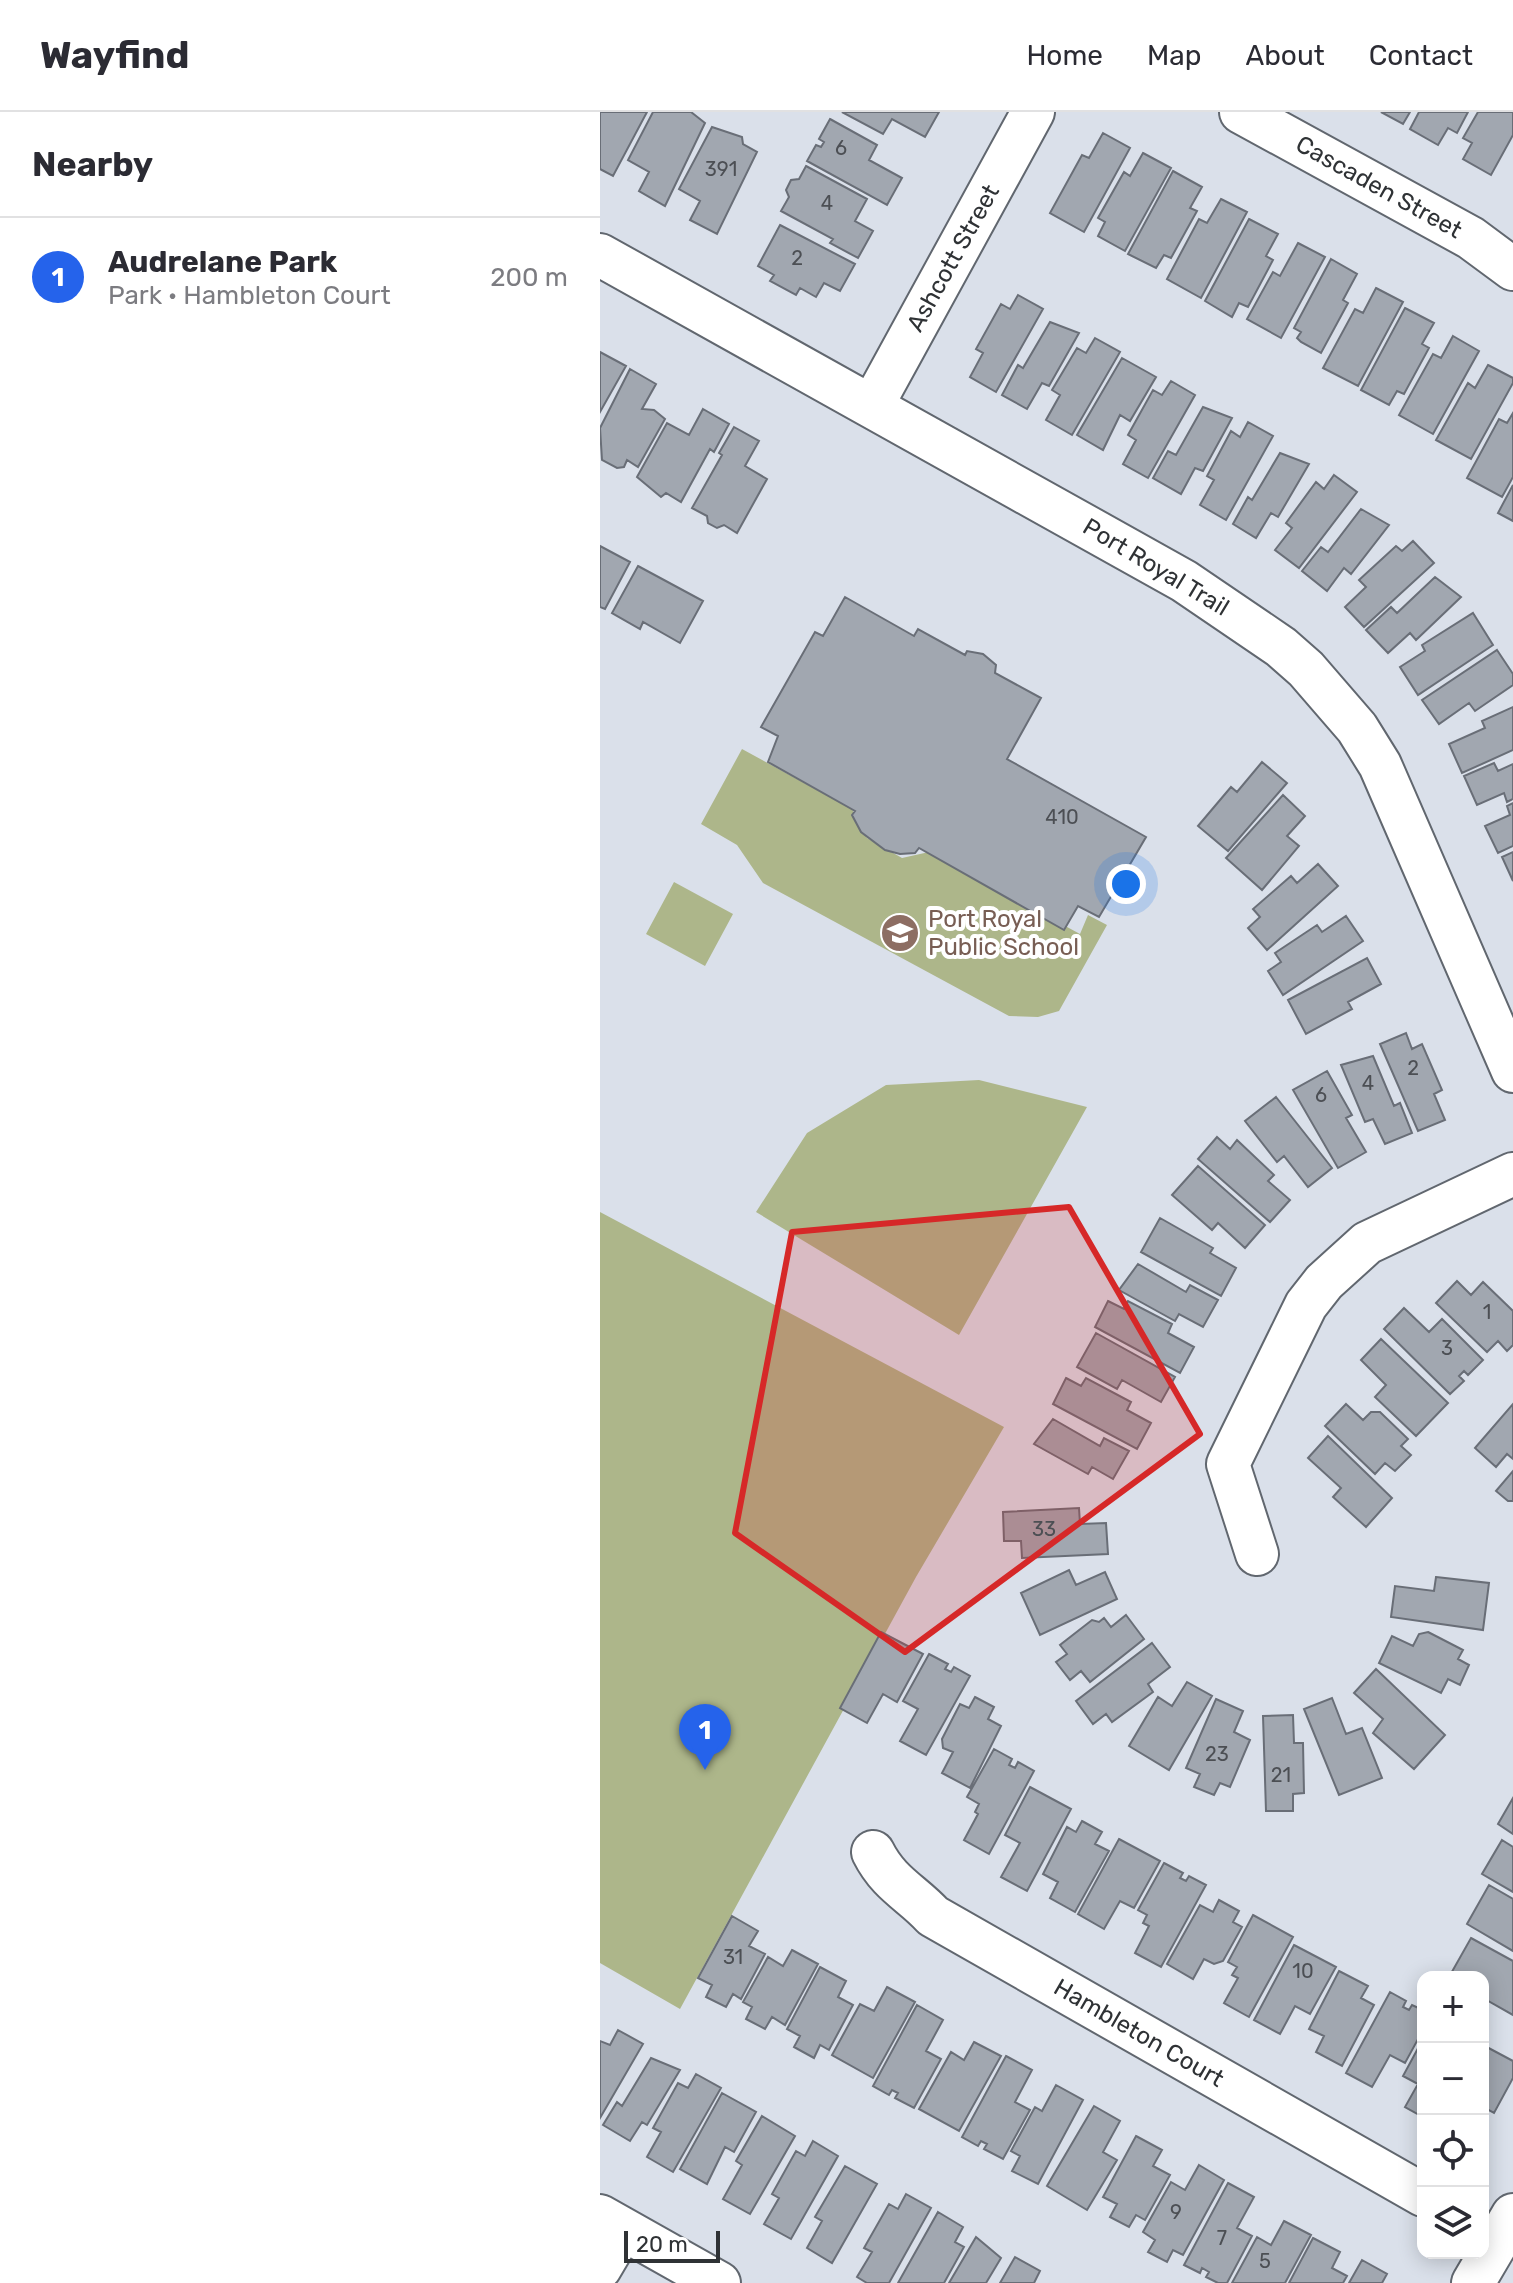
<!DOCTYPE html>
<html lang="en">
<head>
<meta charset="utf-8">
<style>
	body { margin:0; font-family:Rubik,sans-serif; background:#f2f2f3; color:#2b2b33 }
	.controls { position:absolute; right:24px; bottom:24px; display:grid; overflow:hidden; border-radius:16px; box-shadow:0 4px 20px #0003 }
	.controls button { width:72px; height:72px; display:grid; place-items:center; padding:0; border:0; border-bottom:2px solid #e1e1e2; background:#fff; color:#2b2b33; font:40px sans-serif }
	.scale { position:absolute; left:24px; bottom:20px; width:96px; box-sizing:border-box; padding-left:8px; border:4px solid #2f3235; border-top:0; font-size:22px; line-height:28px; white-space:nowrap; color:#2f3235; -webkit-text-stroke:6px #fff; paint-order:stroke }
	.you { position:absolute; left:526px; top:772px; width:28px; height:28px; margin:-20px; border:6px solid #fff; border-radius:50%; background:#1a73e8; box-shadow:0 0 0 12px #1a73e833 }
	.badge { display:grid; place-items:center; width:52px; height:52px; border-radius:50%; background:#2563eb; color:#fff; font-size:26px; font-weight:700 }
	.pin { position:absolute; translate:-50% -66px; filter:drop-shadow(0 2px 4px #0008) }
	.pin::after { content:''; position:absolute; top:42px; width:28px; height:24px; background:inherit; clip-path:polygon(0 0,100% 0,50% 100%) }
	.list { margin:0; padding:0; list-style:none }
	h2 { display:flex; justify-content:space-between; align-items:center; height:104px; margin:0; padding:0 32px; font-size:34px }
	h2 small { font-size:26px; font-weight:400; color:#7c7c81 }
	.list li { display:grid; grid-template-columns:52px 1fr auto; gap:24px; align-items:center; box-sizing:border-box; height:120px; padding:0 32px; border-top:2px solid #e1e1e2 }
	.list b { display:block; font-size:30px; white-space:nowrap }
	.list p { margin:0; font-size:26px; white-space:nowrap; color:#7c7c81 }
	.list em { font-size:26px; font-style:normal; color:#7c7c81 }
	.icon { flex:none; width:44px; height:44px; fill:none; stroke:currentColor; stroke-width:2; stroke-linecap:round; stroke-linejoin:round }
	.map { position:relative; flex:none; width:913px; height:2171px; overflow:hidden }
	header { display:flex; align-items:center; gap:48px; box-sizing:border-box; height:112px; padding:0 40px; background:#fff; border-bottom:2px solid #e1e1e2 }
	header strong { font-size:38px }
	nav { display:flex; gap:44px; margin-inline-start:auto; font-size:28px }
	main { display:flex }
	aside { flex:1; background:#fff }
	.map>svg:first-child { display:block }
	.green { fill:#adb68a }
	.building { fill:#a1a7b0; stroke:#696e77; stroke-width:2 }
	.lines { fill:none; stroke-linecap:round; stroke-linejoin:round }
	.minor-casing { stroke:#61676f; stroke-width:46 }
	.minor { stroke:#fff; stroke-width:42 }
	.marked { fill:#d62828; fill-opacity:0.2; stroke:#d62828; stroke-width:6; stroke-linejoin:round }
	.labels { text-anchor:middle; stroke-width:8; stroke-linejoin:round; paint-order:stroke }
	.number-label { font-size:20px; fill:#4c4f54 }
	.street-label { font-size:24px; fill:#2f3235; stroke:#fff }
	.education-label { font-size:24px; fill:#785e54; stroke:#fff; text-anchor:start }
</style>
</head>
<body>
<header>
<strong>Wayfind</strong>
<nav><a>Home</a><a>Map</a><a>About</a><a>Contact</a></nav>
</header>
<main>
<aside>
<h2>Nearby<small></small></h2>
<ul class="list">
<li><span class="badge">1</span><div><b>Audrelane Park</b><p>Park · Hambleton Court</p></div><em>200 m</em></li>
</ul>
</aside>
<div class="map">
<svg width="913" height="2171" viewBox="0 0 913 2171">
	<rect width="100%" height="100%" fill="#dae0ea"/>
	<path class="green" d="M142 637 252 697 267 726 302 746 329 740 480 822 488 803 507 813 459 899 438 905 409 904 163 771 137 733 101 712Z
		M74 770 133 802 105 854 46 822Z
		M379 968 487 995 359 1223 156 1100 207 1021 286 973Z
		M0 1100 404 1315 316 1465 80 1897 0 1851Z"/>
	<path class="building" d="M0 0H47L13 64 0 57Z
		M53 0H91L105 11 65 94 39 79 49 60 28 48Z
		M242 0H339L325 25 292 7 283 22Z
		M781 0H810L803 12Z
		M819 0H868L857 21 848 16 838 33 810 17Z
		M878 0H913V23L891 63 863 47 872 31 863 26Z
		M230 7 277 33 269 48 302 66 287 93 207 49 216 33 221 35 224 30 219 27Z
		M112 15 142 25 143 32 157 40 117 122 90 108 100 89 79 77Z
		M503 21 530 36 484 120 450 101 482 43 489 46Z
		M543 41 571 56 525 139 498 124 505 110 498 106 524 60 530 64Z
		M206 54 267 87 255 109 273 119 258 146 230 131 233 127 181 99 189 85 186 78 191 68 199 67Z
		M573 59 602 75 590 96 597 99 571 146 564 143 556 156 528 142Z
		M621 87 647 100 601 186 567 167 599 107 607 111Z
		M649 107 678 122 666 144 673 148 648 195 639 191 632 205 605 189Z
		M180 113 255 152 240 179 224 171 216 185 200 176 196 183 170 169 174 163 158 154Z
		M698 131 725 145 681 226 647 207 673 160 680 164Z
		M731 147 757 162 743 188 748 191 721 241 701 230 697 226 701 220 694 216Z
		M776 176 803 190 758 274 723 256 755 197 763 201Z
		M418 183 443 197 396 280 370 265 383 241 376 237 401 192 410 197Z
		M805 196 834 211 822 232 829 236 804 282 797 279 789 293 761 278Z
		M450 210 479 221 449 274 442 271 427 297 402 283 418 253 423 256Z
		M853 224 879 239 833 322 799 303 833 242 841 246Z
		M495 226 520 240 472 323 446 308 460 283 452 278 477 236 486 241Z
		M0 240 26 254 0 300Z
		M522 246 556 265 530 309 520 303 503 338 477 323Z
		M888 253 913 266V271L871 347 836 328 868 271 875 276Z
		M30 257 56 272 42 297 54 298 65 307 38 355 27 348 24 355 17 356 2 348 0 316Z
		M571 269 595 283 548 366 523 352 536 328 528 323 553 278 562 283Z
		M603 295 632 306 603 359 595 356 581 382 553 366 568 339 576 343Z
		M103 297 129 312 114 340 110 337 81 390 66 381 61 385 37 365 67 311 89 323Z
		M913 301V365L902 385 867 366 899 307 907 311Z
		M648 310 673 324 626 408 600 393 614 368 607 364 631 319 640 325Z
		M134 315 159 329 145 354 167 367 137 421 124 413 117 416 108 411 107 404 92 396 122 343 119 341Z
		M680 341 709 352 678 405 671 401 656 426 633 412 648 385 652 388Z
		M734 363 757 380 699 456 675 438 692 416 686 411 716 370 724 377Z
		M913 373V409L898 401Z
		M761 397 789 413 751 462 744 456 727 479 702 459 721 435 728 440Z
		M813 429 834 451 764 515 745 495 766 475 759 468 796 434 802 439Z
		M0 434 30 450 5 497 0 495Z
		M38 454 103 489 80 531 43 510 40 517 12 501Z
		M835 465 861 485 816 528 810 521 788 541 766 518 791 495 797 501Z
		M245 485 314 524 318 517 365 543 367 539 383 542 396 553 395 561 441 586 407 647 546 725 499 805 478 794 464 818 319 736 315 741 300 742 285 738 261 720 252 703 255 699 168 650 178 624 161 615 215 520 223 524Z
		M873 501 893 533 818 583 800 555 825 539 822 533Z
		M897 538 913 562V573L875 599 869 591 839 612 822 588Z
		M913 595V638L862 661 849 632 885 616 882 609Z
		M662 650 687 671 628 739 598 714 631 675 637 680Z
		M894 651 898 659 913 652V687L907 690 904 681 877 693 864 664Z
		M683 683 705 704 687 724 699 734 662 778 626 746Z
		M913 691V734L898 741 885 714 910 703 907 694Z
		M913 740V769L902 745Z
		M718 752 738 774 667 838 648 816 660 805 653 797 691 764 697 771Z
		M746 804 763 829 683 883 668 859 681 850 675 841 717 813 722 820Z
		M767 846 781 872 748 890 752 897 706 922 688 888Z
		M806 921 812 937 822 932 842 978 834 982 845 1008 818 1019 780 932Z
		M773 944 794 994 800 991 812 1021 785 1032 773 1007 765 1010 741 953Z
		M727 959 752 1003 746 1006 766 1040 738 1056 693 978Z
		M676 985 732 1056 708 1075 684 1044 677 1050 645 1009Z
		M617 1025 630 1037 637 1028 674 1063 668 1069 690 1088 670 1110 598 1047Z
		M598 1054 665 1113 645 1136 618 1111 612 1118 572 1083Z
		M560 1106 613 1136 610 1141 636 1156 621 1184 541 1140Z
		M538 1152 586 1180 590 1173 618 1188 603 1215 579 1202 575 1209 519 1178Z
		M857 1169 871 1183 883 1170 913 1199V1233L907 1239 898 1229 887 1240 836 1191Z
		M508 1189 524 1197 528 1189 572 1212 568 1221 594 1235 580 1261 495 1215Z
		M804 1196 829 1220 842 1207 883 1248 868 1263 864 1259 859 1264 864 1269 850 1282 784 1217Z
		M496 1221 575 1265 561 1290 522 1268 517 1277 477 1255Z
		M781 1227 848 1291 816 1324 775 1285 786 1273 761 1248Z
		M466 1266 481 1274 486 1266 531 1290 527 1298 551 1311 537 1337 453 1292Z
		M746 1292 763 1308 771 1300H780L808 1327 801 1334 811 1343 795 1359 785 1351 775 1362 725 1314Z
		M913 1292V1347L907 1342 896 1355 875 1336Z
		M453 1307 500 1334 504 1326 529 1339 513 1367 492 1355 488 1362 434 1332Z
		M728 1324 792 1386 766 1415 733 1385 741 1376 708 1346Z
		M913 1359V1389H908L896 1379Z
		M479 1396 480 1412 506 1411 508 1442 422 1446 421 1429H404L403 1400Z
		M469 1458 476 1473 505 1460 517 1487 440 1523 421 1481Z
		M836 1465 889 1471 883 1518 791 1505 795 1474 834 1479Z
		M526 1503 544 1527 490 1570 481 1559 470 1568 456 1550 467 1542 460 1533 492 1508 499 1510 504 1506 511 1515Z
		M281 1520 323 1542 297 1590 283 1582 267 1611 240 1596Z
		M828 1520 863 1538 858 1547 869 1553 860 1573 848 1567 841 1581 779 1551 792 1524 813 1534 819 1522Z
		M552 1531 570 1555 548 1572 553 1580 512 1610 506 1602 493 1612 476 1589Z
		M329 1542 348 1552 345 1557 351 1560 354 1555 370 1564 326 1643 300 1629 318 1597 303 1589Z
		M776 1557 845 1623 814 1657 773 1621 783 1607 754 1581Z
		M587 1570 612 1584 569 1658 529 1634 558 1585 572 1594Z
		M375 1585 394 1595 388 1607 401 1614 370 1676 342 1661 353 1640 343 1636 342 1627 360 1592 369 1596Z
		M732 1586 746 1622 762 1616 782 1666 739 1683 704 1597Z
		M616 1587 643 1599 634 1620 650 1628 630 1675 620 1671 614 1683 594 1675 600 1662 586 1656Z
		M693 1603 694 1631H703L704 1681 693 1682V1699H666L663 1604Z
		M394 1637 412 1647 409 1653 415 1656 418 1650 434 1659 389 1742 364 1728 378 1702 375 1700 379 1692 367 1685Z
		M430 1675 471 1697 427 1779 401 1765 420 1731 405 1723Z
		M913 1686V1722L898 1712Z
		M482 1709 502 1720 495 1732 509 1739 475 1800 450 1786 458 1770 443 1762 467 1715 476 1720Z
		M519 1727 560 1749 534 1796 520 1789 504 1817 478 1802Z
		M902 1728 913 1735V1780L882 1762Z
		M564 1751 583 1761 580 1766 586 1769 589 1764 606 1773 561 1855 535 1841 549 1814 543 1811 547 1803 538 1798Z
		M889 1773 913 1787V1839L867 1812Z
		M619 1788 639 1799 633 1810 642 1815 623 1849 614 1852 604 1847 593 1867 567 1852 600 1793 613 1800Z
		M653 1803 693 1825 649 1905 624 1891 638 1866 632 1863 637 1855 628 1850Z
		M132 1804 158 1819 149 1834 165 1842 141 1887 133 1882 126 1895 106 1885 112 1873 98 1866Z
		M871 1826 913 1849V1903L883 1886V1865H849Z
		M694 1833 736 1855 710 1902 695 1894 680 1922 654 1908Z
		M192 1838 218 1852 185 1913 172 1905 165 1917 146 1907 152 1895 143 1890 168 1845 183 1854Z
		M220 1855 246 1869 238 1885 253 1893 229 1938 220 1933 214 1946 194 1935 200 1924 187 1917Z
		M739 1859 768 1874 761 1886 774 1893 742 1954 716 1940 724 1924 709 1917Z
		M287 1875 315 1890 273 1966 232 1943 260 1892 274 1899Z
		M790 1880 806 1889 803 1895 809 1898 812 1893 823 1898V1918L805 1951 790 1943 772 1975 746 1961Z
		M317 1893 343 1908 326 1939 341 1947 314 1996 295 1986 298 1981 292 1978 289 1983 273 1974Z
		M18 1918 43 1932 0 2006V1929L10 1933Z
		M823 1927V2005L805 1995 818 1972 803 1964Z
		M374 1930 401 1944 359 2019 319 1997 351 1940 364 1948Z
		M883 1933 913 1949V1966L894 2001 883 1995Z
		M406 1944 432 1958 415 1990 430 1998 403 2047 384 2037 387 2032 381 2029 378 2034 362 2025Z
		M51 1946 80 1958 47 2013 42 2010 30 2029 3 2013 17 1990 22 1994Z
		M96 1962 121 1976 73 2060 47 2045 61 2020 53 2016 78 1971 88 1976Z
		M456 1973 483 1988 438 2072 412 2059 420 2044 411 2039 435 1995 442 1999Z
		M122 1981 156 2000 134 2040 125 2035 107 2072 80 2057Z
		M494 1994 520 2009 503 2040 517 2048 487 2098 447 2074Z
		M162 2004 195 2024 150 2102 123 2087 142 2053 136 2049Z
		M536 2024 562 2038 553 2054 570 2063 545 2108 536 2103 529 2115 510 2105 517 2092 503 2085Z
		M213 2029 238 2044 191 2127 164 2112 179 2086 172 2082 196 2039 205 2044Z
		M599 2053 624 2068 583 2143 573 2138 567 2150 548 2140 555 2128 543 2120 571 2070 585 2078Z
		M245 2054 277 2072 232 2151 207 2136 222 2109 215 2105Z
		M628 2071 654 2085 637 2116 652 2124 627 2171H618L606 2165 609 2160 602 2156 600 2161 584 2153Z
		M306 2082 331 2096 289 2171H267L257 2165 272 2140 264 2136 289 2092 298 2097Z
		M338 2100 363 2115 355 2130 364 2135 344 2171H298Z
		M684 2109 711 2123 685 2171H632L657 2125 671 2133Z
		M376 2125 401 2146 386 2171H349Z
		M713 2126 740 2140 732 2156 747 2164 743 2171H689Z
		M415 2145 440 2159 434 2171H400Z
		M762 2148 787 2162 782 2171H749Z"/>
	<g class="lines">
		<defs>
			<path id="minor" d="M641 0 871 126 913 157
				M0 143 584 469 681 535 706 557 757 616 780 653 913 959
				M273 292 433 0
				M657 1442 628 1352 706 1193 724 1170 767 1131 913 1062
				M273 1740C289 1772 312 1781 333 1804L823 2083
				M0 2104 119 2171
				M0 2156 23 2117
				M873 2171 913 2103"/>
		</defs>
		<use href="#minor" class="minor-casing"/>
		<use href="#minor" class="minor"/>
	</g>
	<path class="marked" d="M469 1095 600 1322 305 1540 135 1421 192 1120Z"/>
	<defs>
		<symbol id="school-disc" viewBox="-11 -11 22 22"><circle r="9.5" fill="#8d6e63" stroke="#fff"/><path d="M0-5L7-2L0 1L-7-2ZM-4 1L0 2.5L4 1V4Q0 6-4 4Z" fill="#fff"/></symbol>
	</defs>
	<g fill-rule="evenodd">
		<use href="#school-disc" x="278" y="799" width="44" height="44"/>
	</g>
	<g class="labels">
		<g class="number-label">
			<text x="241" y="43">6</text>
			<text x="121" y="64">391</text>
			<text x="227" y="98">4</text>
			<text x="197" y="153">2</text>
			<text x="462" y="712">410</text>
			<text x="813" y="963">2</text>
			<text x="768" y="978">4</text>
			<text x="721" y="990">6</text>
			<text x="887" y="1207">1</text>
			<text x="847" y="1243">3</text>
			<text x="444" y="1424">33</text>
			<text x="617" y="1649">23</text>
			<text x="681" y="1670">21</text>
			<text x="133" y="1852">31</text>
			<text x="703" y="1866">10</text>
			<text x="576" y="2107">9</text>
			<text x="622" y="2133">7</text>
			<text x="665" y="2156">5</text>
		</g>
		<g class="street-label">
			<text transform="translate(779 75) rotate(29)" y="8">Cascaden Street</text>
			<text transform="translate(353 146) rotate(-61)" y="8">Ashcott Street</text>
			<text transform="translate(556 455) rotate(31)" y="8">Port Royal Trail</text>
			<text transform="translate(539 1921) rotate(30)" y="8">Hambleton Court</text>
		</g>
		<g class="education-label">
			<text x="328" y="815">Port Royal<tspan x="328" dy="28">Public School</tspan></text>
		</g>
	</g>
</svg>
<div class="controls">
<button>+</button>
<button>−</button>
<button><svg class="icon" aria-label="locate" viewBox="0 0 24 24"><circle cx="12" cy="12" r="6"/><path d="M12 2v4M12 18v4M2 12h4M18 12h4"/></svg></button>
<button><svg class="icon" aria-label="layers" viewBox="0 0 24 24"><path d="M12 4l9 5-9 5-9-5zM3 14l9 5 9-5"/></svg></button>
</div>
<div class="scale">20 m</div>
<div class="you"></div>
<div class="pin badge" style="left:105px;top:1658px">1</div>
</div>
</main>
</body>
</html>
